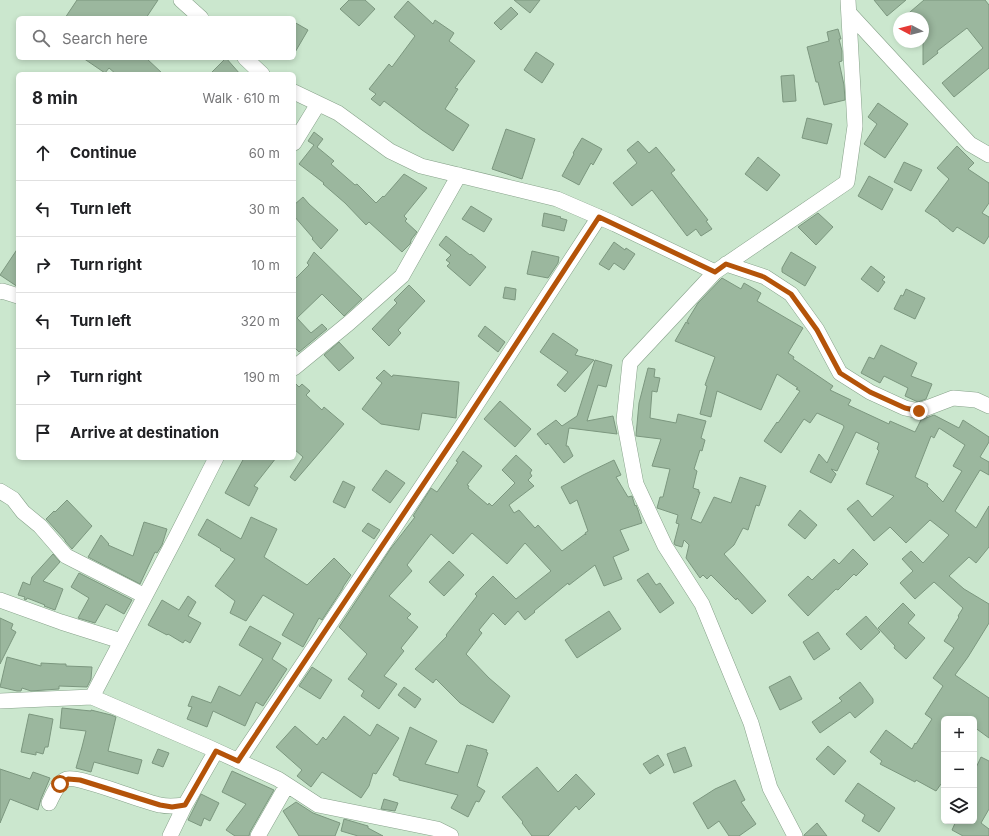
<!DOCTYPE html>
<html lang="en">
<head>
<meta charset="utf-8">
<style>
	body { margin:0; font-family:Inter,sans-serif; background:#f6f6f6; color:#202124 }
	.controls { position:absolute; right:12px; bottom:12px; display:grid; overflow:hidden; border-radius:6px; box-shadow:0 2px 6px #0003 }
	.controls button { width:36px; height:36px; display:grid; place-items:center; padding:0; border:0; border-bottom:1px solid #e0e0e0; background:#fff; color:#202124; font:20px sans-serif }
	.compass { position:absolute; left:893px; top:12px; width:36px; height:36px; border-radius:50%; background:#fff; box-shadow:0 2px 6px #0003; rotate:277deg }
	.stop { position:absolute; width:12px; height:12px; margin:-9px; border:3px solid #b45309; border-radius:50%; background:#fff }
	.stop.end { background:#b45309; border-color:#fff; box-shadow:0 1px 4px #0008 }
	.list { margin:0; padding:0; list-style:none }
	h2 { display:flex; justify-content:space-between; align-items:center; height:52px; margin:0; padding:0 16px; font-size:17px }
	h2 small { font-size:13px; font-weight:400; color:#757577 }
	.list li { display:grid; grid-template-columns:26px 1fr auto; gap:12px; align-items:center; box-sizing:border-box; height:56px; padding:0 16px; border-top:1px solid #e0e0e0 }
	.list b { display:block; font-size:15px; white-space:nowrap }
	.list em { font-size:13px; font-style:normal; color:#757577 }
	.icon { flex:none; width:22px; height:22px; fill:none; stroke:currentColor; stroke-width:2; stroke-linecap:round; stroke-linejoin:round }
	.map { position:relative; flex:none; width:989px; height:836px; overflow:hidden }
	.search { position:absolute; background:#fff; box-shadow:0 2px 6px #0003; left:16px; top:16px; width:280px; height:44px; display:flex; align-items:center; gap:10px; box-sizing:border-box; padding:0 14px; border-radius:6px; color:#757577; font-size:15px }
	.panel { position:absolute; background:#fff; box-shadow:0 2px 6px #0003; left:16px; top:72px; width:280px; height:388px; border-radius:6px }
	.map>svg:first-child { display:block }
	.building { fill:#9bb79e; stroke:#7c977f; fill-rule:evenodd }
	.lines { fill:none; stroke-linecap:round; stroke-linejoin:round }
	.street-casing { stroke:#87a28a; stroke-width:16 }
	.street { stroke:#fff; stroke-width:15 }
	.route { stroke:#b45309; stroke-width:5 }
</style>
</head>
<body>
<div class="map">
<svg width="989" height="836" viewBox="0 0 989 836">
	<rect width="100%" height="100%" fill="#cbe7ce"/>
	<path class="building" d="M77 0H158L146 18H65Z
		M349 0H365L375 9 359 26 340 9Z
		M514 0H540L530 13Z
		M874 0H906L887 16Z
		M924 0H985L989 5V68L954 97 942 83 983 48 967 28 937 51 938 53 923 65V18H903Z
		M408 1 433 24 435 20 454 33 449 41 475 61 455 88 458 89 445 109 469 125 453 151 422 130 384 101 380 106 371 99 376 94 369 89 389 64 392 67 415 36 394 17Z
		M511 7 518 14 501 30 494 23Z
		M294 22 308 30 294 54Z
		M838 29 841 39H839L842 51V61L839 62 844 85 845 100 824 105 818 82H816L807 47 829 41 827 32Z
		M536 52 554 64 542 83 524 70Z
		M83 58H146L163 74H116L109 68 105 73Z
		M226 58 240 74H210Z
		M794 75 796 101 783 102 781 76Z
		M878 103 908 124 885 158 864 144 877 124 868 117Z
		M807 118 832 124 827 144 802 138Z
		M506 129 535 139 522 179 492 169Z
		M314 132 323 139 317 147 334 161 331 164 355 185 357 184 376 203 383 196 384 197 404 174 427 188 404 216 407 219 405 221 417 232 411 240V241L410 244 402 252 369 222 366 225 345 203 323 184 324 183 299 164 314 145 308 141Z
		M582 138 602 149 593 165 591 163 579 185 562 176 574 154 573 153Z
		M638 141 649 153 656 147 675 170 671 173 708 220 706 221 712 229 701 236 696 229 687 236 652 190 632 206 613 183 637 163 627 150Z
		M957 146 974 163 968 169 989 183V203L982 213 989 217V236L984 244 957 227 953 232 939 221V220L925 211 949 179 937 168Z
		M758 157 780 175 767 191 745 174Z
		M904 162 922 170 911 191 894 182Z
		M869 176 893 189 882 210 858 196Z
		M303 197 309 204 338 230 321 249 312 239 313 238 294 216V205Z
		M471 206 492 219 484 232 462 219Z
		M544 213 561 217 560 218 567 220 564 231 542 226Z
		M818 213 833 227 816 245 798 227Z
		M446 236 470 255 471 254 486 267 470 286 447 266 450 263 446 260 451 255 439 245Z
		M614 242 625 250 626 248 635 254 624 270 614 263 609 270 599 264Z
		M18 248V287L0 275Z
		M532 251 559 257 558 263 548 278 527 274Z
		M314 252 362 299 344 316 322 294 297 318 311 333 322 324 327 329 299 352 294 347V280L309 265 307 263Z
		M791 252 816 267 805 286 782 272V268Z
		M871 266 885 277 882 280 885 282 878 292 861 279Z
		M722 278 741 289 744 283 761 293 757 301 803 328 788 353 794 357 793 359 833 386 830 390 851 400 848 405 889 424 890 421 915 432 921 420 934 415 959 428 963 420 989 437V442L980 457 989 462V475L980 470 955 511 976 528 989 506V547L976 563 969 557 949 576 964 589 989 604V623L968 657 955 675 989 698V738L974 727V719H944V786L941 784 936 791 916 780 915 782 880 764 882 761 870 752 886 730 912 749 915 743 916 744 932 719 925 714 943 686 933 678 954 648 944 641 959 617 958 616 963 608 934 582 915 599 900 583 913 571 902 559 911 551 923 563 949 535 930 520 906 543 890 527 874 541 847 509 858 500 872 517 894 496 866 484 879 451 877 449 879 443 856 432 837 471 831 469 836 474 831 483 810 472 819 454 827 463 844 427 843 425 817 413 810 423 804 419 781 453 764 441 777 422 778 423 800 391 796 389 798 388 777 374 761 410 717 391 711 417 700 414 707 386 705 385 715 357 675 341 686 322 689 324 687 321 698 303ZM939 428 965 445 953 466 962 471 943 502 927 486 928 484 915 477 931 436 934 438Z
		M409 285 425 301 398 330 401 333 389 346 372 329 397 303 394 300Z
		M505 287 516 289 515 300 503 298Z
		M906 289 925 298 915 319 894 309 901 295 903 296Z
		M485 326 505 342 498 352 478 336Z
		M553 333 578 350 575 355 594 360 565 392 557 385 568 372 540 352Z
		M339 342 354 358 339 371 324 355Z
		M881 345 917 363 911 376 932 384 926 399 918 402 905 396 908 388 884 376 880 383 861 373 869 357 874 359Z
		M595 360 612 365 606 387 598 385 587 421 613 416 617 434 569 428 566 446H568L573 456 564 463 548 443 546 445 537 434 556 420 562 426 577 416Z
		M648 368 655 369 654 377 660 378 657 392 652 391 650 418 676 423 678 414 706 421 701 438 705 440 702 451 700 450 694 469 697 471 693 488 699 490 698 492H700L691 519 701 523 714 497 731 503 740 477 766 486 759 506 756 505 748 530 743 528 734 545 724 554 766 601 752 614 737 598 736 600 711 575 707 579 703 575 700 578 686 558 689 545 684 540 682 547 675 545 674 543 679 524 676 523 678 515 657 508 660 497H663L670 469 652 466 661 439 636 436V435L639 403Z
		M384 370 392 377 393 375 459 382 456 418 422 413 419 430 381 424 362 409 382 383 376 378Z
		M294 382 299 387 302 384 310 391 306 395 322 410 324 407 344 424 295 481 290 477 303 457 294 449Z
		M500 401 531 429 515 447 484 419Z
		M463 451 482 466 467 485 469 486 468 488 488 505 489 503 492 506 515 483 502 470 516 455 532 470 530 473 532 476 528 480 534 486 509 505 514 513 519 510 535 528 538 525 562 551 585 534 586 535 585 533 588 531 577 500 570 504 561 487 583 475 614 460 621 475 616 477 628 497 632 496 635 506 636 505 638 510 642 523 620 530 629 550 613 557 622 579 604 586 595 565 569 585 568 583 534 611 535 612 525 620 518 611 505 625 493 613 479 630 482 633 466 654 489 678 510 696 493 723 460 703 436 679 433 683 415 669 447 636 446 635 477 596 475 594 493 576 516 599 551 571 525 543 507 564 472 533 453 554 431 534 407 565 412 571 389 596 411 614 407 618 418 627 401 648 404 651 384 676 397 684 379 709 361 696 364 691 348 679 367 654 339 627 391 548 415 517 413 516 431 488 437 492 458 462 456 461Z
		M244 458H276L254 486 258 488 249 506 225 493Z
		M386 470 405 483 390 503 372 490Z
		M343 481 355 487 345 508 333 502Z
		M67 500 92 526 72 549 65 541V540L46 519 54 511 55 512Z
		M800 510 817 525 805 539 788 525Z
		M251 517 277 529 264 557 307 585 334 558 351 575 343 587V588L322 620 319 618 303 647 282 635 294 614 263 595 246 621 230 613 235 601 215 586 235 559 220 550 221 549 198 535 207 519 241 539Z
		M144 522 167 529 162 545 157 553 155 552 140 584 88 557 101 535 109 544 108 545 133 556Z
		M368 523 380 530 374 539 362 531Z
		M853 549 868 564 856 576 854 574 838 590 836 589 808 616 788 595 808 576 812 580 834 559 839 564Z
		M53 554 60 562 43 581 63 589 55 610 44 606 45 605 27 598 26 600 24 599 25 597 18 595 23 582 30 585 32 577Z
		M449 561 464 575 444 596 429 582Z
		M79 573 132 600 124 614 106 604 95 623 78 618 89 598 71 587Z
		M648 573 656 585 660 583 674 603 660 613 637 580Z
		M188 596 196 602 188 616 201 623 190 643 185 640 183 643 168 634 167 635 148 625 162 600 179 610Z
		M903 603 915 615 908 623 925 638 906 659 894 648 895 646 878 628Z
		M609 611 621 629 577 658 565 640Z
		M866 616 880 632 861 650 846 634Z
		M0 618 13 624 11 629 16 632 0 664Z
		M250 626 281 643 272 659 287 669 263 706 256 702 245 726 213 711 207 727 187 719 192 707 188 706 192 696 211 703 219 686 240 696 263 659 239 645Z
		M818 632 830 649 814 660 803 642Z
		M7 657 41 666V663L60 664H66V666L92 667 91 679 87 687 59 686V689L31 691 22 688 21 691H17L0 687Z
		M312 667 332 680 320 699 299 686Z
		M790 676 802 699 780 710 769 687Z
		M860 682 873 699V703L855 718 850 712 820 733 812 722 842 701 839 698Z
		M404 687 421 699 415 708 398 695Z
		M62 708 91 711V710L111 715 116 717 108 751 142 760 138 774 94 762 91 772 76 768 82 747 86 731 60 728Z
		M29 714 53 719 48 747H45L43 754 36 752V755L21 752Z
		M344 716 370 736 377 724 399 738 376 774 373 773 369 786 361 798 322 772 311 787 297 776 302 770 276 747 295 726 317 745 323 737 326 740Z
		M410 727 437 741 425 764 458 773 467 745 470 746V745L487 750 486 752 488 753 477 786 485 791 479 802 476 801 468 817 451 808 458 795 399 780V778L393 775Z
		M828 746 846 761 834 775 816 759Z
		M685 747 692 766 674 773 667 754Z
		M158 749 169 753 163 767 152 763Z
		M658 755 664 765 650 774 643 764Z
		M981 757 989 761V809L981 823 989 829V836H963L952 830 956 821H974V772Z
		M537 767 558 792 576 774 595 794 579 810 576 806 548 836H532L522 823 523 822 502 797Z
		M0 769 30 779 33 772 50 778 41 799 38 810 10 799 0 823Z
		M232 771 274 790 250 832 249 836H235L226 830 246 804 222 792Z
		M735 780 745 800 741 802 756 824 739 836H729L719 821 708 829 693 803 715 789Z
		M858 783 895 808 879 832 862 821 865 815 845 801Z
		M201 794 219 803 210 821 204 818 201 826 188 820Z
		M384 799 398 803 395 811 381 809Z
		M296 802 313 813 340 823 335 836H299L283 811Z
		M344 819 368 826V828L383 836H358L341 831Z
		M817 823 827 836H804V835Z"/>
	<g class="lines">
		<defs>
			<path id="street" d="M181 0 201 18
				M849 13 970 144 989 155
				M245 58 262 74
				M294 92 338 113 390 151 421 166 557 199 615 224 715 272
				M294 143 318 104
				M726 264 765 277 791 294 817 330 840 373 870 392 905 408 919 411 953 398 976 400 989 406
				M0 292 2 291 18 296
				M294 368 349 323 402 276 459 175
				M0 491 13 499 23 512 40 526 66 556 145 596
				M0 600 61 622 121 641
				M92 697 176 537 216 458
				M0 701 92 697 208 747 278 779 318 805 437 829 451 836
				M238 761 457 434 599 217
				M49 803C53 795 57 783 67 779 78 775 143 802 160 805 169 807 176 806 185 805
				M170 836 185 805 216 751
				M258 836 287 785
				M795 836 770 788 751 723 702 604 665 546 636 484 624 420 630 363 715 272 847 182 855 126 848 0"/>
		</defs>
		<use href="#street" class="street-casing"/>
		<use href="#street" class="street"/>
	</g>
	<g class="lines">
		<path class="route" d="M60 784 68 779 80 780 160 805 172 807 185 805 216 751 238 761 457 434 599 217 715 272 726 264 764 277 791 294 817 330 840 373 870 392 905 408 919 411"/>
	</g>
</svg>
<div class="controls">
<button>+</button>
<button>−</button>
<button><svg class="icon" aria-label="layers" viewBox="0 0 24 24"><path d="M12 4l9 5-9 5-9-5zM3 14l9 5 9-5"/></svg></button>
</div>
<svg class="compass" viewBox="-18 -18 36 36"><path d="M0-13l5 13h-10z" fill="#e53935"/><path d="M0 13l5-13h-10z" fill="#757577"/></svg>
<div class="stop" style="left:60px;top:784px"></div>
<div class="stop end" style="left:919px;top:411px"></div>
<div class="search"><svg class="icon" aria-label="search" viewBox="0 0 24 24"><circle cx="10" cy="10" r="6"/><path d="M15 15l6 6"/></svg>Search here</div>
<section class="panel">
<h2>8 min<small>Walk · 610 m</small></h2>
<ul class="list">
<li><svg class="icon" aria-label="ahead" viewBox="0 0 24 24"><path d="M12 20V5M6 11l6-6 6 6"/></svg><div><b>Continue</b></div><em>60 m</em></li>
<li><svg class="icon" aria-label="left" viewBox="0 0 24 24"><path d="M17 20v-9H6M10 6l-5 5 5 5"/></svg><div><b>Turn left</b></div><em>30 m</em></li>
<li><svg class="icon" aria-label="right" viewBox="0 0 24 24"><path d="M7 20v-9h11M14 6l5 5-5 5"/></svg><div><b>Turn right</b></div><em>10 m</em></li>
<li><svg class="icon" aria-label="left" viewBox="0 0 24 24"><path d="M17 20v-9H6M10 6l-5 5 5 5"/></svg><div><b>Turn left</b></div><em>320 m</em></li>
<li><svg class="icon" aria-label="right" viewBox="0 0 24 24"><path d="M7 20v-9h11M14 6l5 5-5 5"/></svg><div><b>Turn right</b></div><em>190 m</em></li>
<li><svg class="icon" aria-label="arrive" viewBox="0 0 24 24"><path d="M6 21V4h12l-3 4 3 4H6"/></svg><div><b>Arrive at destination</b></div></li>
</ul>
</section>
</div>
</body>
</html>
